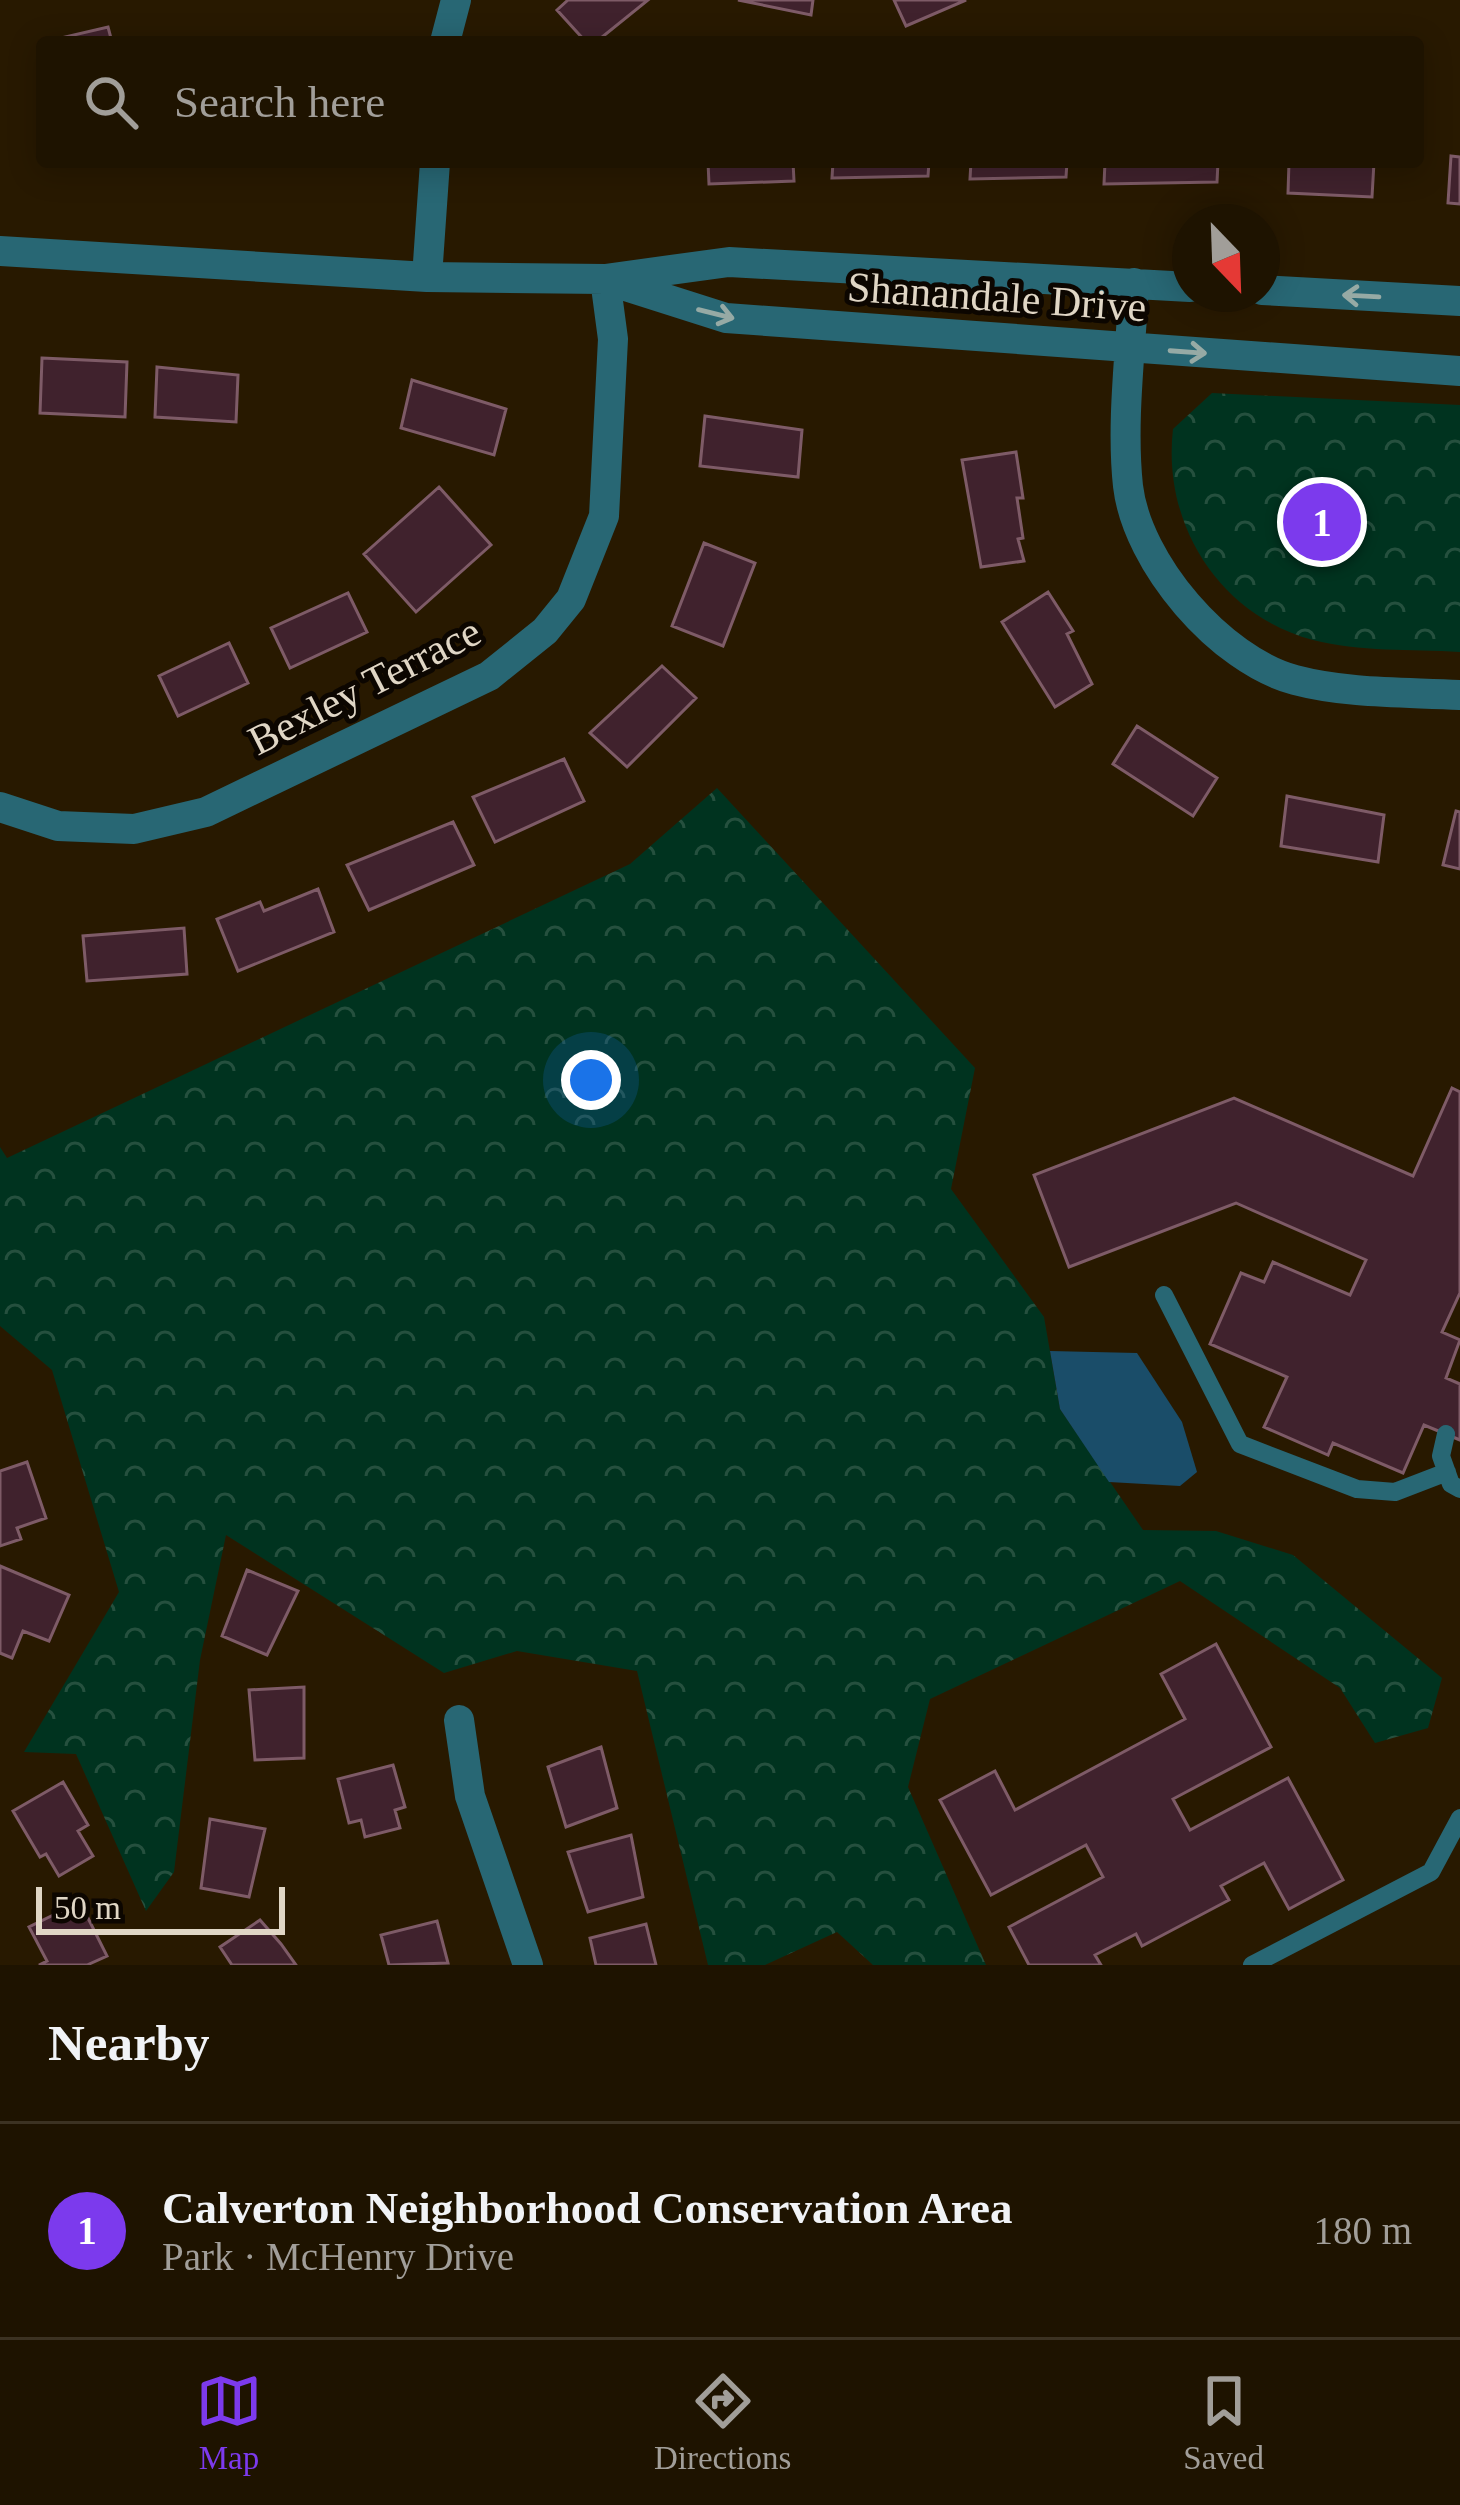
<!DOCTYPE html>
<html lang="en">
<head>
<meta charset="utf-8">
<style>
	body { margin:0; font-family:"Times New Roman",serif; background:#2b200f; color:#f1f3f6 }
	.compass { position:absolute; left:1172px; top:204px; width:108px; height:108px; border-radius:50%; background:#1e1300; box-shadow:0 6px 30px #0003; rotate:157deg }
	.scale { position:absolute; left:36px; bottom:30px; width:249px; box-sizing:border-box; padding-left:12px; border:6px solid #e0d6c5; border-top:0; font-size:33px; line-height:42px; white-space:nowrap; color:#e0d6c5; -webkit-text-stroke:9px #0c0600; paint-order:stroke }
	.you { position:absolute; left:591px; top:1080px; width:42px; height:42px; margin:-30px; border:9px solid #fff; border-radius:50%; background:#1a73e8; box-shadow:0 0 0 18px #1a73e833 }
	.badge { display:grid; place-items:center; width:78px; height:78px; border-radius:50%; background:#7c3aed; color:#fff; font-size:39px; font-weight:700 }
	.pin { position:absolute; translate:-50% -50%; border:6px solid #fff; box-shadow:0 3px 12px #0006 }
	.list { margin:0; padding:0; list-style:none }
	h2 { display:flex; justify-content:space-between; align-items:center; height:156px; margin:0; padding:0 48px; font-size:51px }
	h2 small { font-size:39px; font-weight:400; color:#a19e99 }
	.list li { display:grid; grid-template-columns:78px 1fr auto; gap:36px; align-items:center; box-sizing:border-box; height:216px; padding:0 48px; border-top:3px solid #3c3222 }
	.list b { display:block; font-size:45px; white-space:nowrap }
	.list p { margin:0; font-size:39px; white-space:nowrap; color:#a19e99 }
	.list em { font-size:39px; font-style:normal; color:#a19e99 }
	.icon { flex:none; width:66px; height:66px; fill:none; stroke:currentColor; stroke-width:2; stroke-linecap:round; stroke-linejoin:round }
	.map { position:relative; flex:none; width:1460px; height:1965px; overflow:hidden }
	.search { position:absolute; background:#1e1300; box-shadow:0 6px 30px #0003; left:36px; right:36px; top:36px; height:132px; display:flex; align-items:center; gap:30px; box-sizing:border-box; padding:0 42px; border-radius:12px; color:#a19e99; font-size:45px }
	.sheet { height:372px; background:#1e1300 }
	nav { display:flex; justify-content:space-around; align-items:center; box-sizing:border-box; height:168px; border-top:3px solid #3c3222; background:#1e1300; font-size:33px; color:#a19e99 }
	nav a { display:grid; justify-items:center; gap:6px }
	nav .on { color:#7c3aed }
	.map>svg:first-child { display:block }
	.forest { fill:url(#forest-crowns) }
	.water { fill:#1a4d69 }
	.building { fill:#40222d; stroke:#7e5b67; stroke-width:3 }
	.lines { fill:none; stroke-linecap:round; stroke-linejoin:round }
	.lane { stroke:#286774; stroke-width:18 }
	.street { stroke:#286774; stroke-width:30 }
	.oneway { stroke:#96aaa5 }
	.labels { text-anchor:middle; stroke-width:10; stroke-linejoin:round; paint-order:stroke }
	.street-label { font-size:42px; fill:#e0d6c5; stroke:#0c0600 }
</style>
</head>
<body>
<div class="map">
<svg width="1460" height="1965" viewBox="0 0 1460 1965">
	<defs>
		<pattern id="forest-crowns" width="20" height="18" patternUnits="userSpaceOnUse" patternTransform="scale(3)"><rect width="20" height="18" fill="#00331f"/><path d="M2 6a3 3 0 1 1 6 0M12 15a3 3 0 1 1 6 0" fill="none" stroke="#25503e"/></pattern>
	</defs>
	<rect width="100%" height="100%" fill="#281900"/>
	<path class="forest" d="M1212 393 1460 405V652C1412 649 1359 652 1313 640 1219 615 1162 524 1173 429Z
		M717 788 975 1068 951 1189 1044 1317 1060 1409 1143 1530 1216 1531 1293 1555 1442 1678 1428 1728 1375 1743 1340 1688 1180 1581 930 1699 908 1787 986 1965H873L837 1932 765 1965H708L637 1671 517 1651 444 1673 226 1535 200 1660 174 1872 146 1911 76 1754 24 1752 119 1592 52 1370 0 1326V1147L7 1158 630 864Z"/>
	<path class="water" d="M1050 1351 1137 1353 1182 1422 1197 1472 1180 1486 1109 1482 1060 1409Z"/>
	<path class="building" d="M568 0H648L596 42H586L557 10Z
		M738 0H813L811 15Z
		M894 0H966L906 26Z
		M108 27 112 42H67L65 37Z
		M1451 156 1460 157V204L1448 203Z
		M708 162H793L794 181 709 184Z
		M833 162H929L928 176 832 178Z
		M971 162H1067L1066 177 970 179Z
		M1105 162H1218L1217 182 1104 184Z
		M1289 162H1374L1372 197 1288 193Z
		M42 358 127 362 125 417 40 413Z
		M157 367 238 375 236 422 155 417Z
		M412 380 506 409 494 455 401 428Z
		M705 416 802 430 798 477 700 466Z
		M1016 452 1023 498H1017L1023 538 1018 539 1024 561 981 567 962 460Z
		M439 487 491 545 416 612 364 554Z
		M704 543 755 563 723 646 672 626Z
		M1048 592 1073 631 1067 634 1092 684 1055 707 1002 622Z
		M348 593 367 632 290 668 271 628Z
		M229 643 248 683 178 716 159 676Z
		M662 666 696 698 627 767 590 733Z
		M1137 726 1217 778 1193 816 1113 764Z
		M564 759 584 801 495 842 473 797Z
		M1287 796 1384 815 1378 862 1281 846Z
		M1456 811 1460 812V869L1443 865Z
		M453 822 474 865 369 910 347 865Z
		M318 889 334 932 238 971 217 919 260 902 264 911Z
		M184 928 187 974 87 981 83 936Z
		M1452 1088 1460 1092V1293L1442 1332 1460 1340 1446 1378 1460 1384V1440L1424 1425 1403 1473 1333 1443 1328 1455 1264 1427 1287 1377 1210 1344 1241 1273 1264 1282 1273 1262 1350 1295 1366 1260 1236 1203 1069 1267 1034 1175 1234 1098 1413 1176Z
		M27 1462 46 1518 17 1528 21 1539 0 1546V1471Z
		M0 1566 69 1595 49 1641 23 1631 12 1658 0 1653Z
		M247 1570 298 1591 267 1655 222 1636Z
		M1216 1644 1271 1747 1173 1799 1190 1830 1288 1778 1343 1880 1289 1909 1264 1863 1221 1886 1229 1900 1142 1946 1136 1934 1095 1955 1101 1965H1029L1009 1927 1103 1877 1086 1845 991 1895 940 1800 995 1771 1015 1810 1185 1719 1161 1674Z
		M304 1687V1758L255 1760 249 1690Z
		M601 1747 617 1808 566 1827 548 1767Z
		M393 1765 405 1807 395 1810 400 1828 365 1837 361 1820 349 1823 338 1779Z
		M63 1782 88 1825 78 1831 93 1856 59 1876 46 1854 40 1857 13 1811Z
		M210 1819 265 1829 249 1897 201 1888Z
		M631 1835 643 1897 588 1912 568 1852Z
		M80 1902 107 1956 87 1965H39L47 1961 29 1927Z
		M260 1920 281 1944 296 1965H232L220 1947Z
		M437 1921 448 1963 389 1965 381 1935Z
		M646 1924 656 1965H596L590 1938Z"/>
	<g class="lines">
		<path class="lane" d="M1164 1295 1240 1444 1357 1489 1395 1492 1447 1472
			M1446 1434 1441 1456 1451 1484 1460 1489
			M1252 1965 1431 1872 1460 1818"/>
		<path class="street" d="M445 42 456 0
			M0 251 427 277 605 279 729 262 1190 287
			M427 277 435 162
			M616 283 726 318 1460 371
			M1134 283C1131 349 1121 421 1128 486 1137 563 1220 660 1295 680 1348 694 1406 692 1460 695
			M1262 290 1460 301
			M0 807 58 826 134 829 206 812 489 676 545 631 571 599 604 516 613 339 605 279
			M459 1720 470 1796 528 1965"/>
	</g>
	<defs><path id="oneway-shaft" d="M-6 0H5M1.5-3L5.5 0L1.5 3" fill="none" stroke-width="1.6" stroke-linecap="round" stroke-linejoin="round" transform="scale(3)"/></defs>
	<g class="oneway">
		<use href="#oneway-shaft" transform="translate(1361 296) rotate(-177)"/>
		<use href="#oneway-shaft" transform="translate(716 314) rotate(14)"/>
		<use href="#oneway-shaft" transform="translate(1188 352) rotate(4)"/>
	</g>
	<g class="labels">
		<g class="street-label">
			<text transform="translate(997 296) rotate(4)" y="15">Shanandale Drive</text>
			<text transform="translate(364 685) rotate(-27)" y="15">Bexley Terrace</text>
		</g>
	</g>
</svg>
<svg class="compass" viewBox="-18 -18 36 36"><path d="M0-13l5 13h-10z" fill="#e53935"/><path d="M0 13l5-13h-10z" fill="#a19e99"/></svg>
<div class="scale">50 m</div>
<div class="you"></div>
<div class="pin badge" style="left:1322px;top:522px">1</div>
<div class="search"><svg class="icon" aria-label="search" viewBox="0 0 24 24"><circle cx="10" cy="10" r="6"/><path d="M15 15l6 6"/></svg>Search here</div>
</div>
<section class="sheet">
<h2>Nearby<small></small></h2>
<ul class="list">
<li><span class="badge">1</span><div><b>Calverton Neighborhood Conservation Area</b><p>Park · McHenry Drive</p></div><em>180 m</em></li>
</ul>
</section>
<nav>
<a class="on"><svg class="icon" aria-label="map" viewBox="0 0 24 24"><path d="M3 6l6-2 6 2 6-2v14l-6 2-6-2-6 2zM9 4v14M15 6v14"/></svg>Map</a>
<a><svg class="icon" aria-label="directions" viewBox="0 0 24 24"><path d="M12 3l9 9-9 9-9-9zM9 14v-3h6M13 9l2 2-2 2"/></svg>Directions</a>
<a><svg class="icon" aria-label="saved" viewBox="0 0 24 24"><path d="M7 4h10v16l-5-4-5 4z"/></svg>Saved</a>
</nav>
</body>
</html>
